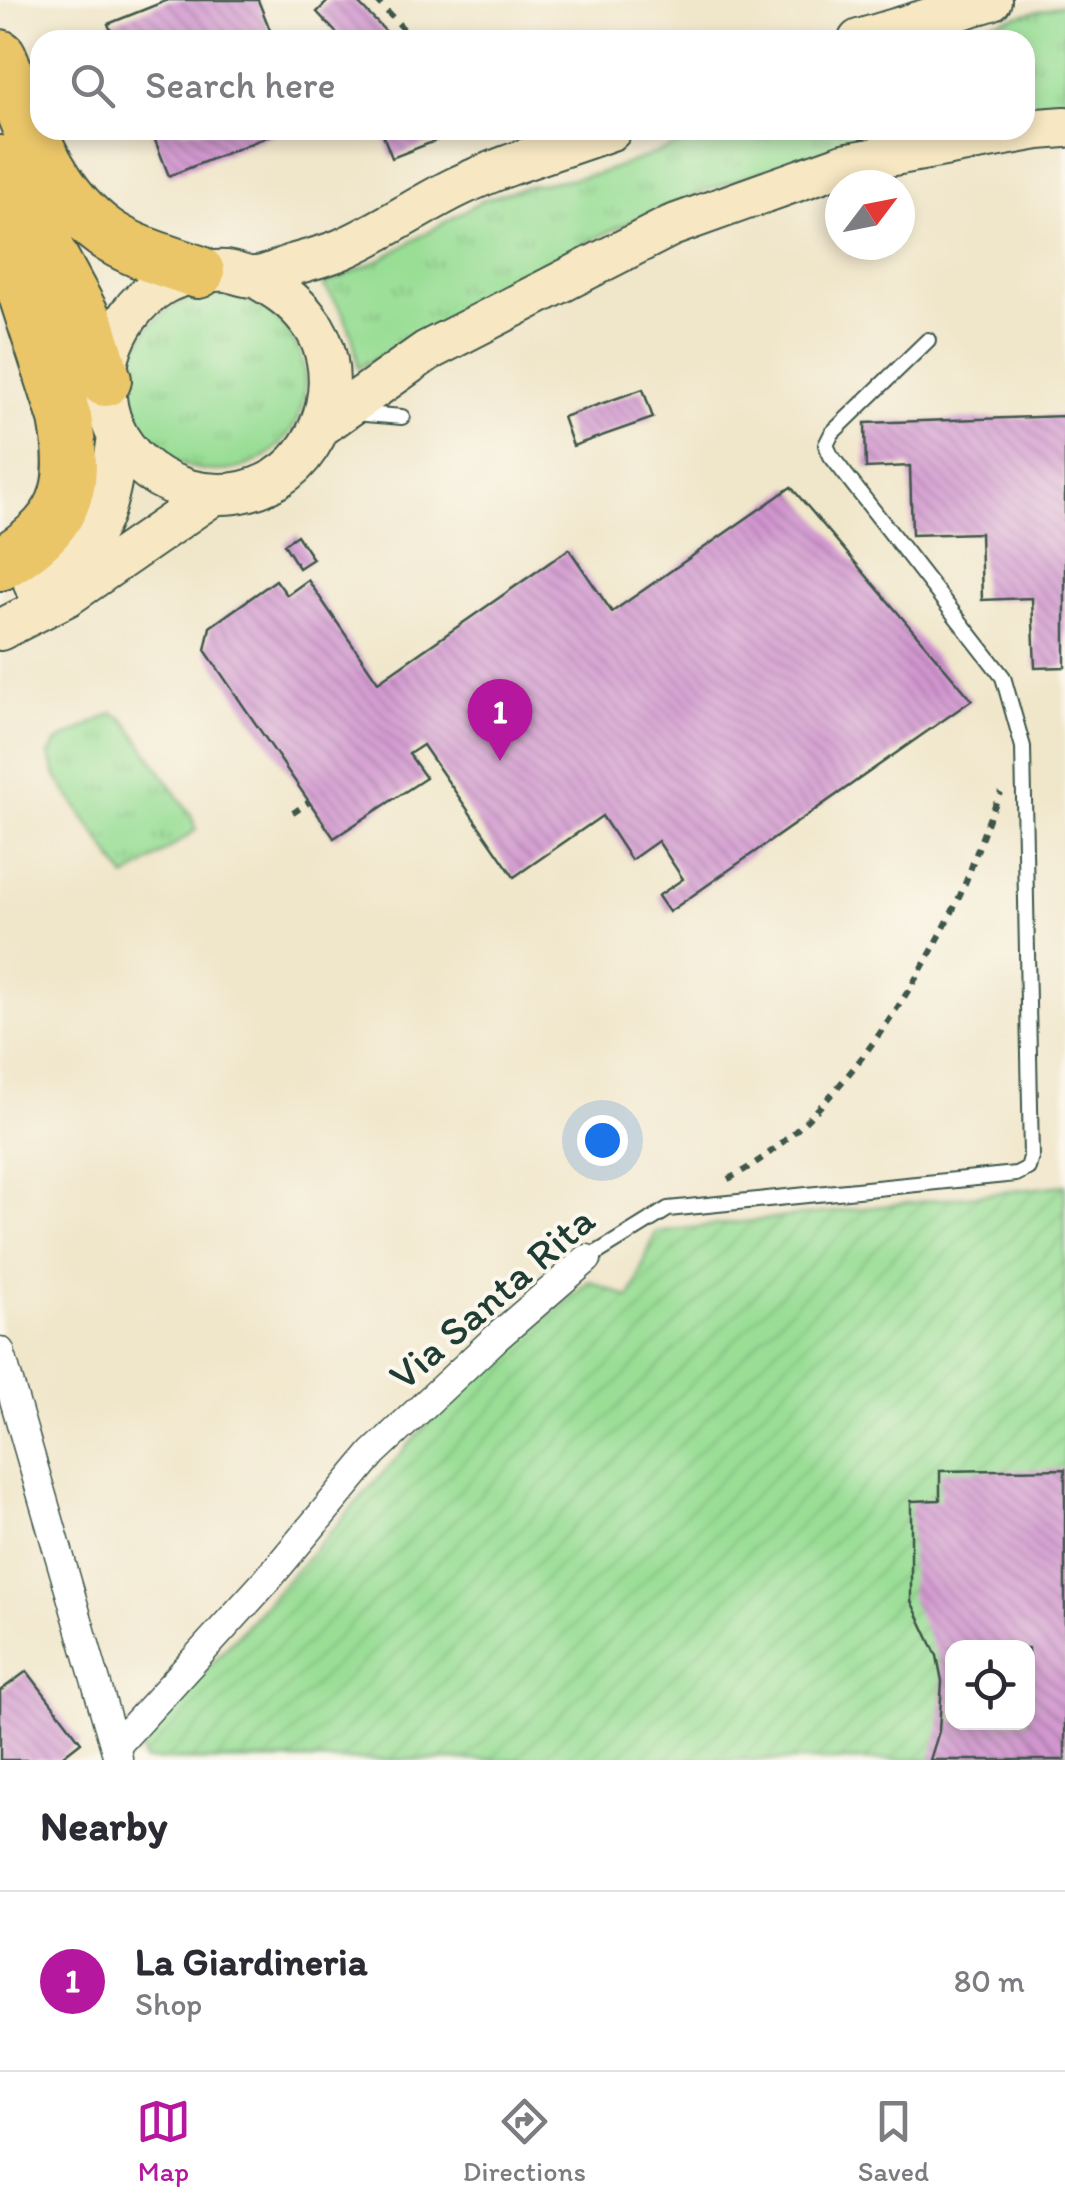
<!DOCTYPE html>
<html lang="en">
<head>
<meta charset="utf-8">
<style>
	body { margin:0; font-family:Itim,sans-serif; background:#f2f2f3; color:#2b2b33 }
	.controls { position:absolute; right:30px; bottom:30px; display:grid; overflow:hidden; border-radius:20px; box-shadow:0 5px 15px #0003 }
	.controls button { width:90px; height:90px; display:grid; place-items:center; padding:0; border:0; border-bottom:2px solid #e1e1e2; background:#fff; color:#2b2b33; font:50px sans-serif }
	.compass { position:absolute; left:825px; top:170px; width:90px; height:90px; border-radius:50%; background:#fff; box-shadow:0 5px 15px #0003; rotate:58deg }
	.you { position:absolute; left:602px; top:1140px; width:35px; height:35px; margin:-25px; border:8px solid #fff; border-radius:50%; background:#1a73e8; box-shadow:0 0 0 15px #1a73e833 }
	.badge { display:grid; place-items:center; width:65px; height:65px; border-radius:50%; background:#b5179e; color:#fff; font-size:32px; font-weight:700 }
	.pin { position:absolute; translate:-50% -82px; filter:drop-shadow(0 2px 5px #0008) }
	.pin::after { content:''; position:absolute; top:52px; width:35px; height:30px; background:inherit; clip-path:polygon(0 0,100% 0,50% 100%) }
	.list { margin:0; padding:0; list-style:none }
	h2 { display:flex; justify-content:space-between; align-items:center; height:130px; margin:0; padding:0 40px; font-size:42px }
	h2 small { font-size:32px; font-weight:400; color:#7c7c81 }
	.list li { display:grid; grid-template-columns:65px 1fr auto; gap:30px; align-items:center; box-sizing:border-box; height:180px; padding:0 40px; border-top:2px solid #e1e1e2 }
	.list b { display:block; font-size:38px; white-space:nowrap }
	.list p { margin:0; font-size:32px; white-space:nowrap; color:#7c7c81 }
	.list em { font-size:32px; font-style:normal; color:#7c7c81 }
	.icon { flex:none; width:55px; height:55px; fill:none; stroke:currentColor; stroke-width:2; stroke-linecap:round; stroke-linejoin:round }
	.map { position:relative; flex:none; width:1065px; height:1760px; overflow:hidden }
	.search { position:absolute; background:#fff; box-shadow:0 5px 15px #0003; left:30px; right:30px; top:30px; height:110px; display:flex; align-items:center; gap:25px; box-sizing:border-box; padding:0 35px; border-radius:30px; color:#7c7c81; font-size:38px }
	.sheet { height:310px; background:#fff }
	nav { display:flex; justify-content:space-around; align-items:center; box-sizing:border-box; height:140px; border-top:2px solid #e1e1e2; background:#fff; font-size:28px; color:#7c7c81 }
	nav a { display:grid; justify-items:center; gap:5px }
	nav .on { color:#b5179e }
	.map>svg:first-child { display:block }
	.grass { fill:url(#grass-tufts); stroke:#5c8e65; stroke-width:2.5 }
	.garden { fill:url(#garden-furrows); stroke:#5c8e65; stroke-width:2.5; fill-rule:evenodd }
	.building { fill:url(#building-back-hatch); fill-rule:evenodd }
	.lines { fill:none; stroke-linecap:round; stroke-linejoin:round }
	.lane-casing { stroke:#3e564a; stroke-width:18 }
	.street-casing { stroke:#3e564a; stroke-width:31 }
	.secondary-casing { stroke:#3e564a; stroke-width:44 }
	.highway-casing { stroke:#3e564a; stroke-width:56 }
	.path { stroke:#3e564a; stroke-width:6; stroke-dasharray:8 8; stroke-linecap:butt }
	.lane { stroke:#fff; stroke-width:14 }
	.street { stroke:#fff; stroke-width:28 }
	.secondary { stroke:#f7e8c3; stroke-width:40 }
	.highway { stroke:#ebc669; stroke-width:52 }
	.labels { text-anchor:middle; stroke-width:8; stroke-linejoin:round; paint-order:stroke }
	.street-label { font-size:42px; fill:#1f3d34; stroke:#fbf7ec }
</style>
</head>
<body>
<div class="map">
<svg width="1065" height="1760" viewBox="0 0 1065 1760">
	<defs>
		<pattern id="grass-tufts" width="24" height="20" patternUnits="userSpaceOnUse" patternTransform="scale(2.5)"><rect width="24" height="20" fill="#9ade96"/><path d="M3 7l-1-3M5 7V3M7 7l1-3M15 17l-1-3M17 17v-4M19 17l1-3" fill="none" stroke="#84bf82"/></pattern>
		<pattern id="garden-furrows" width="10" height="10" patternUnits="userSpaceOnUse" patternTransform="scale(2.5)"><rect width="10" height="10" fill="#9ade96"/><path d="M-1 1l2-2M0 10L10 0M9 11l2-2" fill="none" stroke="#84bf82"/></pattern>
		<pattern id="building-back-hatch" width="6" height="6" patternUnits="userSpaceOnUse" patternTransform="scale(2.5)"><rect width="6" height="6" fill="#d195cf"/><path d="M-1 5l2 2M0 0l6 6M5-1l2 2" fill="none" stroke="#a97ba9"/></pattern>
	</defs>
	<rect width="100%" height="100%" fill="#fbf7ec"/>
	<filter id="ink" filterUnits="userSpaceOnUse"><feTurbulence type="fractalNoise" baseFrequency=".01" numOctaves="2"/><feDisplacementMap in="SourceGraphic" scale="20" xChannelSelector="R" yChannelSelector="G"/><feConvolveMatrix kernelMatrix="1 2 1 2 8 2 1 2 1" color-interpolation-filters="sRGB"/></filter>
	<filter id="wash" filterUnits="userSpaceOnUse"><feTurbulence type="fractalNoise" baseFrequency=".0048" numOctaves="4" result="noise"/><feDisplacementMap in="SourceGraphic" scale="40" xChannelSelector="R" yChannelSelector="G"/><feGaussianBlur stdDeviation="2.25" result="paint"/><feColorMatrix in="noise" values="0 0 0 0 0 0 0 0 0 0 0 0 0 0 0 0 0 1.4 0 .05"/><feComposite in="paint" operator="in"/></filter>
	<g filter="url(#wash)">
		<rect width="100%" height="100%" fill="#f0e6ca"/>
		<path class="grass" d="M1065 4V103L1025 107V40H922Z
			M721 130H901C815 154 730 179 648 214 547 257 455 318 358 368 355 336 345 310 323 285L380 260 483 200 528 186 597 174Z
			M129 383a88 88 0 1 1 176 0a88 88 0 1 1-176 0Z
			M113 713 125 720 191 815 196 830 126 878 57 778 49 754 57 742Z"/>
		<path class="garden" d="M1065 1185V1760H144L141 1745 145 1738 443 1407 589 1281 630 1298 656 1232ZM952 1648H1028V1722H952Z"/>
		<g id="blocks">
			<path class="building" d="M168 0H258L274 40H115L108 24Z
				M329 0H355L394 40H343L317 12Z
				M151 130H284L169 176Z
				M381 130H463L392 158Z
				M643 389 653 418 573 446 563 417Z
				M1065 416V667L1035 668 1032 598 982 600 980 533 912 535 910 466 866 468 865 423Z
				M791 487 972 700 669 912 658 896 683 879 658 841 631 860 602 816 514 877 423 745 409 754 426 778 334 838 205 650 210 627 276 580 287 595 308 580 378 682 569 549 612 612Z
				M297 535 313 559 299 568 284 544Z
				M1065 1469V1760H930L939 1731 942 1681 937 1656 911 1601V1501L940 1500V1471ZM952 1648H1028V1722H952Z
				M27 1671 81 1742 58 1760H0V1691Z"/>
		</g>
	</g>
	<g filter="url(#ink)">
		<use href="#blocks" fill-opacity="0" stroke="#3e564a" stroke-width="2.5"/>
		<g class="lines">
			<defs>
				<path id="lane" d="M353 413 402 417
					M587 1259 668 1209 1016 1174 1028 1168 1031 1157 1023 747 1003 677 831 456 826 445 832 433 928 340"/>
				<path id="street" d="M0 1351 118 1758
					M115 1747 267 1580 373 1453 497 1337 587 1259"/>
				<path id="secondary" d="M859 40 991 0
					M255 277C276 289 293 299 308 319 347 367 328 446 277 478 224 511 151 491 119 438 89 386 111 317 160 286 178 275 205 270 226 271 235 272 246 278 255 277 267 277 281 269 291 265 308 260 326 256 342 249 381 232 417 207 455 188 504 164 559 149 611 130
					M321 426 427 351 671 226 844 164 1038 129 1065 127
					M34 584C104 547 108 509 118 436
					M0 630 67 596 213 495"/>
				<path id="highway" d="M0 56C26 119 47 192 105 233 132 252 167 261 198 272
					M0 162 89 327 105 380
					M0 218 65 418C79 493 65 525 0 564"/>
			</defs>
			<use href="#lane" class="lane-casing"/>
			<use href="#street" class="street-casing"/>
			<use href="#secondary" class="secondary-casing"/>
			<use href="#highway" class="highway-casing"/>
			<path class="path" d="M376 0 414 40
				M293 813 309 802
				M728 1179C822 1132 910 1000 955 906 973 870 982 829 1001 793"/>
			<use href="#lane" class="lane"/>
			<use href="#street" class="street"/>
			<use href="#secondary" class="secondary"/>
			<use href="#highway" class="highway"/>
		</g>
	</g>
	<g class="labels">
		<g class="street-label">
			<text transform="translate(491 1297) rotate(-41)" y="15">Via Santa Rita</text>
		</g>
	</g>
</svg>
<div class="controls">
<button><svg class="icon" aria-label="locate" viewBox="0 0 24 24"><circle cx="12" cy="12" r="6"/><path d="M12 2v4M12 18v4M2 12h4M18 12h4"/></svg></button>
</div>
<svg class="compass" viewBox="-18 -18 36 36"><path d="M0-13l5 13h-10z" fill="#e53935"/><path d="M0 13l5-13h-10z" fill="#7c7c81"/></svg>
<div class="you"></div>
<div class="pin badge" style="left:500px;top:761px">1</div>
<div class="search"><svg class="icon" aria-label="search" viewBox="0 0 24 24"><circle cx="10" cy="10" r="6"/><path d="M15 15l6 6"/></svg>Search here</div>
</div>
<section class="sheet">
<h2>Nearby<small></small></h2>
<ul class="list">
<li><span class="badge">1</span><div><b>La Giardineria</b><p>Shop</p></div><em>80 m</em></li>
</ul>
</section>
<nav>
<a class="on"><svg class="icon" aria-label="map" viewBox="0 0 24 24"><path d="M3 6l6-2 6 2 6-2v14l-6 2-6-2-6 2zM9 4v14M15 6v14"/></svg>Map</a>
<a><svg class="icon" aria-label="directions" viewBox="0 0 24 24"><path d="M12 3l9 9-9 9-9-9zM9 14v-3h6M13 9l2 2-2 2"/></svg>Directions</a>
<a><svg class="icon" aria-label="saved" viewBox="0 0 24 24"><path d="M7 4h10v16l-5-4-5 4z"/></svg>Saved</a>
</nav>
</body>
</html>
